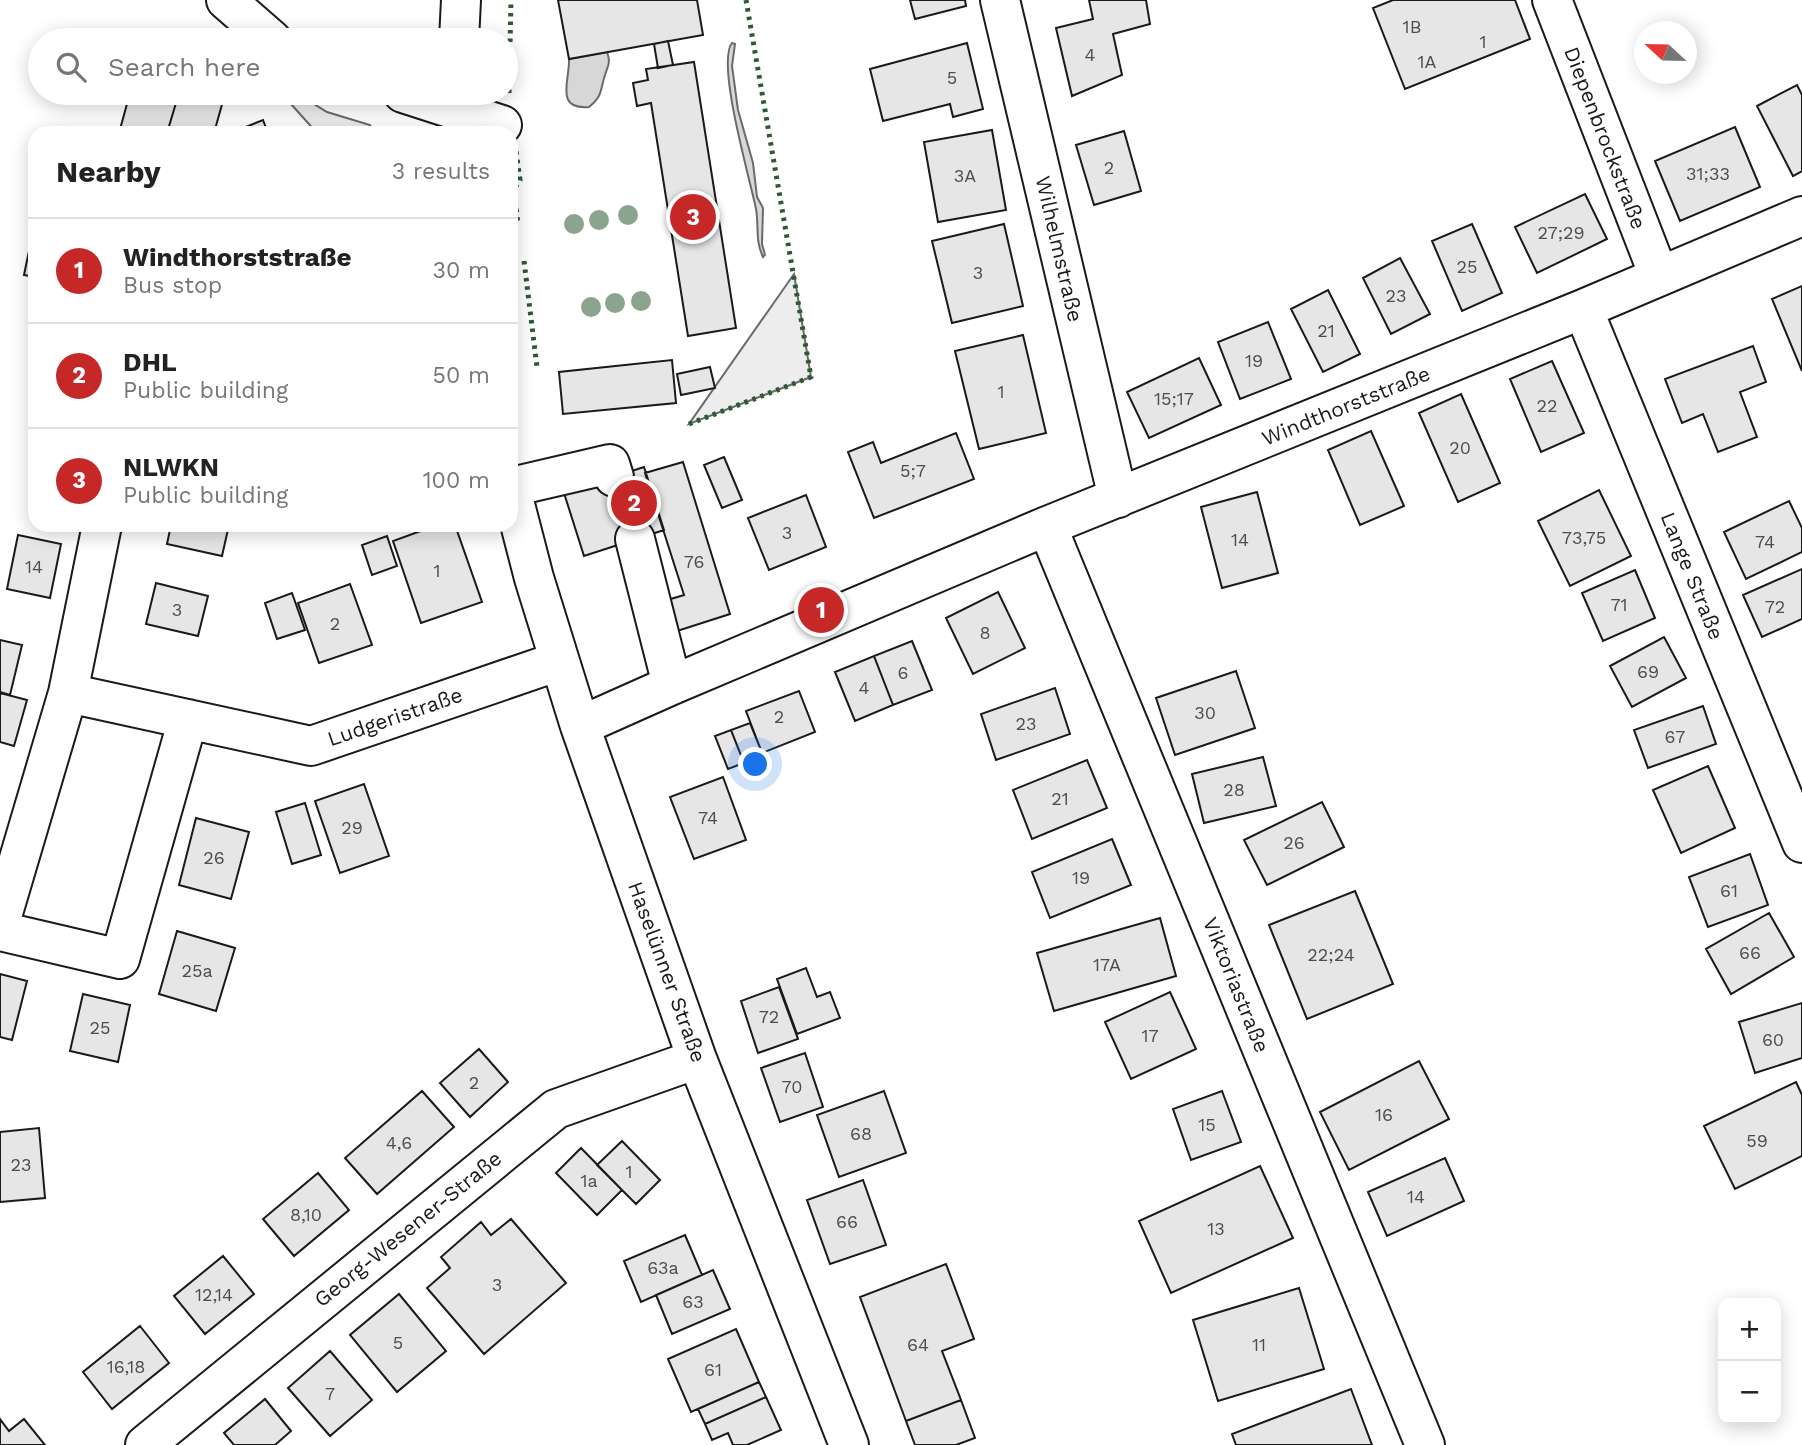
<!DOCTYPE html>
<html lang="en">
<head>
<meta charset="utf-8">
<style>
	body { margin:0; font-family:"Work Sans",sans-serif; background:#f6f6f6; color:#222 }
	.controls { position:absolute; right:21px; bottom:21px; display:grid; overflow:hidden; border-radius:14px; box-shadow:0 4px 18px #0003 }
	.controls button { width:63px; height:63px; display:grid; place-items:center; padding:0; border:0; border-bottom:2px solid #e0e0e0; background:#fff; color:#222; font:35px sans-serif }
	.compass { position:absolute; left:1634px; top:21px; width:63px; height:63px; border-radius:50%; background:#fff; box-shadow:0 4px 18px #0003; rotate:292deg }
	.you { position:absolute; left:756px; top:765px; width:24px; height:24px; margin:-18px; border:5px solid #fff; border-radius:50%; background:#1a73e8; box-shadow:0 0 0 10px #1a73e833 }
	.badge { display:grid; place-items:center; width:46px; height:46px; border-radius:50%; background:#c62828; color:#fff; font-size:23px; font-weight:700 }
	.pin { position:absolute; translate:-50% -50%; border:4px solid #fff; box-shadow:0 2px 7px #0006 }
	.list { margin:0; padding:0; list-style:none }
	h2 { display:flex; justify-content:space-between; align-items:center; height:91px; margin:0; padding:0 28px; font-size:30px }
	h2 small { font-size:23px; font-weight:400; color:#767676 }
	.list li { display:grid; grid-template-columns:46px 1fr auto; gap:21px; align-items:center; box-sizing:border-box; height:105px; padding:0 28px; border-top:2px solid #e0e0e0 }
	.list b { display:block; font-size:26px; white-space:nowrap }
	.list p { margin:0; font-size:23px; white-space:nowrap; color:#767676 }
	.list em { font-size:23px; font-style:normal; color:#767676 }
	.icon { flex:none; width:38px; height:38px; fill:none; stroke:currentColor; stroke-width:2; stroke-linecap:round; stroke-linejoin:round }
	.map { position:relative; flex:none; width:1802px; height:1445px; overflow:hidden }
	.search { position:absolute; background:#fff; box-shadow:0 4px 18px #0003; left:28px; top:28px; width:490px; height:77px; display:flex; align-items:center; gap:18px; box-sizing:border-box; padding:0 24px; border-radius:38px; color:#767676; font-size:26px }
	.panel { position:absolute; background:#fff; box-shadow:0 4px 18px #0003; left:28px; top:126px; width:490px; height:406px; border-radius:21px }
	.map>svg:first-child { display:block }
	.green { fill:#ededed; stroke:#6a6a6a; stroke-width:2 }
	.water { fill:#d7d7d7; stroke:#6a6a6a; stroke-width:2 }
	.building { fill:#e6e6e6; stroke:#1a1a1a; stroke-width:2 }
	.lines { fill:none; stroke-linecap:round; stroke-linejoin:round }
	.minor-tunnel { stroke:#ddd; stroke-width:38; stroke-dasharray:38 19; stroke-linecap:butt }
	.minor-casing { stroke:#1a1a1a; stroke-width:42 }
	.minor { stroke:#fff; stroke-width:38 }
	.hedge { stroke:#2b5a34; stroke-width:5; stroke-dasharray:3.5 5; stroke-linecap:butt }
	.tree { fill:#8aa48f }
	.labels { text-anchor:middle; stroke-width:5; stroke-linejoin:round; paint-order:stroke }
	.number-label { font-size:18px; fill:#4d4d4d }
	.street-label { font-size:21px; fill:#1a1a1a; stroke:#fff }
</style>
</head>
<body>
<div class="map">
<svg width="1802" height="1445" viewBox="0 0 1802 1445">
	<rect width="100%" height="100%" fill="#fff"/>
	<path class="green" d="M281 93H296L327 112 370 125 374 133H317Z
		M794 274 811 377 689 424Z"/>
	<path class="water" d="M732 43 735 44 732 66 738 110 753 163 757 197 763 208 762 244 765 255 763 257C755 241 759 225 756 209 750 179 716 63 732 43Z
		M607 52C611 63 608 65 605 75 600 90 603 96 589 107 554 110 570 80 569 59Z"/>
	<path class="building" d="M558 0H697L703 35 569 59Z
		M910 0H965L966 6 915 19Z
		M1089 0H1146L1150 24 1113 34 1122 75 1072 96 1056 28 1093 19Z
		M1393 0H1515L1530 39 1405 89 1373 8Z
		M668 41 673 65 658 68 654 44Z
		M967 43 983 109 953 117 950 104 883 121 870 69Z
		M694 62 736 328 688 336 651 103 637 106 633 83 648 80 646 69Z
		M1797 85 1802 95V171L1793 176 1757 106Z
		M130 93H179L167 133H119Z
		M179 93H193L223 101 214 133H167Z
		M263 120 268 133H231Z
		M1735 127 1760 187 1680 221 1655 161Z
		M992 130 1006 210 938 222 924 142Z
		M1124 131 1141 191 1094 205 1076 145Z
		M1585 194 1607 239 1537 273 1515 227Z
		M35 222V277L24 275Z
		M1004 224 1023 306 952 323 932 241Z
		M1472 224 1502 293 1462 311 1432 241Z
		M1400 258 1430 314 1391 334 1363 278Z
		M1802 286V371L1772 299Z
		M1328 290 1360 354 1323 372 1291 309Z
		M1268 322 1291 379 1240 399 1218 342Z
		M1023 335 1046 433 979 449 955 351Z
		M1753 346 1766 382 1740 392 1757 437 1718 452 1703 414 1682 423 1665 379Z
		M1199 358 1221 405 1149 438 1127 392Z
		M672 360 676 403 563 414 559 372Z
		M1552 361 1584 433 1541 452 1510 379Z
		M710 367 715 388 681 395 677 374Z
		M1461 394 1500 483 1458 502 1419 413Z
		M1371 431 1404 506 1360 525 1328 450Z
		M956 433 974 479 874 518 848 452 873 442 881 463Z
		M724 457 742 500 722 508 704 465Z
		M683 462 730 614 674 632 664 601 684 595 645 473Z
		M644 467 664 530 584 556 564 493Z
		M1599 490 1631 556 1570 586 1538 521Z
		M1257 492 1278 573 1222 588 1201 507Z
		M806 495 826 547 769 570 748 518Z
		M1789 501 1802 528V552L1746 579 1724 532Z
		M171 525H229L222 556 167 544Z
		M437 525H455L482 602 421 623 393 541Z
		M18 535 61 544 50 598 7 589Z
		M387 536 397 566 372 575 362 545Z
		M1802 569V619L1762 637 1743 595Z
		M1635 570 1655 618 1603 641 1582 593Z
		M156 583 208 596 198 636 146 624Z
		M350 584 372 645 319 663 298 603Z
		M998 592 1025 648 973 674 946 618Z
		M292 593 305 630 277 639 265 603Z
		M1664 637 1686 678 1632 707 1610 666Z
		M0 640 22 645 10 695 0 692Z
		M912 641 932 690 893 705 874 656Z
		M874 656 893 705 855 721 835 672Z
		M1236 671 1255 728 1175 755 1156 698Z
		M1055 688 1070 734 996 760 981 714Z
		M799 691 815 732 762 753 746 711Z
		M0 693 27 700 14 746 0 742Z
		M1703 706 1716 744 1648 768 1634 730Z
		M750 723 763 755 744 763 731 730Z
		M731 730 744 763 728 769 715 736Z
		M1263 757 1276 806 1204 823 1192 774Z
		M1087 760 1107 808 1032 839 1013 790Z
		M1708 766 1735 828 1681 853 1653 790Z
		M723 777 746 840 694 859 670 797Z
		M364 784 389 856 340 873 315 801Z
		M1322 802 1344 847 1267 885 1244 840Z
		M305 803 321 855 292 864 276 812Z
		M196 818 249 832 231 899 179 885Z
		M1112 839 1131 885 1050 918 1032 872Z
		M1750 854 1768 905 1708 927 1689 877Z
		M1355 891 1393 984 1307 1019 1269 925Z
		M1769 913 1794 957 1731 994 1706 949Z
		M1160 918 1176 976 1054 1011 1037 953Z
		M177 931 235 948 216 1011 159 994Z
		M806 968 817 997 830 992 840 1018 797 1034 777 979Z
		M0 974 27 981 12 1040 0 1037Z
		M779 987 798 1039 758 1053 741 1001Z
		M1170 992 1196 1049 1131 1079 1105 1022Z
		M83 994 130 1005 118 1062 70 1051Z
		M1802 1003V1058L1755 1073 1739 1022Z
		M479 1049 508 1082 470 1117 440 1083Z
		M805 1053 823 1107 780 1122 761 1068Z
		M1419 1061 1449 1119 1349 1170 1320 1112Z
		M1796 1082 1802 1095V1156L1735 1189 1704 1126Z
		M422 1091 454 1127 377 1194 345 1158Z
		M884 1091 906 1153 839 1177 817 1115Z
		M1222 1091 1241 1142 1191 1160 1173 1109Z
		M39 1128 45 1198 0 1202V1132Z
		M622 1141 660 1180 636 1204 597 1165Z
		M581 1148 622 1190 597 1215 556 1173Z
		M1445 1158 1464 1201 1387 1236 1368 1192Z
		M1260 1166 1293 1238 1171 1293 1139 1221Z
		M318 1173 349 1210 294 1256 263 1219Z
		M863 1180 886 1245 830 1264 807 1200Z
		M511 1219 566 1283 484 1354 427 1288 450 1268 441 1257 481 1222 491 1235Z
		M685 1235 702 1275 641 1302 624 1261Z
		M223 1256 254 1294 205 1334 174 1296Z
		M946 1264 974 1339 942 1351 961 1400 906 1421 860 1297Z
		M713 1270 730 1309 672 1334 656 1295Z
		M1299 1288 1324 1369 1218 1401 1193 1320Z
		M399 1294 446 1351 397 1392 350 1335Z
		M140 1326 169 1363 112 1409 83 1372Z
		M736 1329 759 1382 691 1412 668 1359Z
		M330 1351 372 1400 330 1436 288 1388Z
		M759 1382 766 1397 705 1424 698 1409Z
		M1351 1389 1372 1445H1236L1232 1434Z
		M766 1397 781 1430 747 1445H733L728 1433 712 1440 705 1424Z
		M265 1399 291 1431 275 1445H234L224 1433Z
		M961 1400 975 1438 956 1445H915L906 1421Z
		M0 1419 9 1431 24 1419 45 1445H0Z"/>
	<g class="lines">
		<path class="minor-tunnel" d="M614 477 635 539"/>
		<defs>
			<path id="minor" d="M226 0 272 40
				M1000 0 1118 498
				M1552 0 1659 276
				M459 40 461 0
				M403 93 502 125
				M1583 309 1802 843
				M511 487 610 464 614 477
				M511 489 534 578 580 726 697 1059 849 1445
				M1047 526 1425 1445
				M635 539 672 685
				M68 693 311 746 559 661
				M580 726 672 685 1047 526 1583 309 1802 216
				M0 923 68 693 102 525
				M0 931 120 959 188 719
				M145 1445 556 1109 697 1059"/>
		</defs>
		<use href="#minor" class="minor-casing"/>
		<use href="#minor" class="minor"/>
		<path class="hedge" d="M509 93 511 0
			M512 144 516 151 520 180 514 189 518 224
			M524 261 537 367
			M689 424 811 377 746 0"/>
	</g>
	<g class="tree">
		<circle cx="628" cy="215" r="10"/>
		<circle cx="599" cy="220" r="10"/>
		<circle cx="574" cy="224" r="10"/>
		<circle cx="641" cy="301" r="10"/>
		<circle cx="615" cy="303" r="10"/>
		<circle cx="591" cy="307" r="10"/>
	</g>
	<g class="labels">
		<g class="number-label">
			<text x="1412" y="33">1B</text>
			<text x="1483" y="48">1</text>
			<text x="1090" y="61">4</text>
			<text x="1427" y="68">1A</text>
			<text x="952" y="84">5</text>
			<text x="1109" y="174">2</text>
			<text x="1708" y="180">31;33</text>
			<text x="965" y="182">3A</text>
			<text x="1561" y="239">27;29</text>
			<text x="1467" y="273">25</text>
			<text x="978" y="279">3</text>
			<text x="1396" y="302">23</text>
			<text x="1326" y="337">21</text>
			<text x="1254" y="367">19</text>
			<text x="1001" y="398">1</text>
			<text x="1174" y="405">15;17</text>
			<text x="1547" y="412">22</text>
			<text x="1460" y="454">20</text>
			<text x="913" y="477">5;7</text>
			<text x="787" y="539">3</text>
			<text x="1584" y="544">73,75</text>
			<text x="1240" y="546">14</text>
			<text x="1765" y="548">74</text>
			<text x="694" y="568">76</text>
			<text x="34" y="573">14</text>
			<text x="437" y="577">1</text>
			<text x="1619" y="611">71</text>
			<text x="1775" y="613">72</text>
			<text x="177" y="616">3</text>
			<text x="335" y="630">2</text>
			<text x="985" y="639">8</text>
			<text x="1648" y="678">69</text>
			<text x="903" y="679">6</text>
			<text x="864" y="694">4</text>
			<text x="1205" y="719">30</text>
			<text x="779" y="723">2</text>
			<text x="1026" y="730">23</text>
			<text x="1675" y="743">67</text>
			<text x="1234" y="796">28</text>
			<text x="1060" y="805">21</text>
			<text x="708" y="824">74</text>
			<text x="352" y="834">29</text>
			<text x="1294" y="849">26</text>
			<text x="214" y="864">26</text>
			<text x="1081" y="884">19</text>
			<text x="1729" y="897">61</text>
			<text x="1750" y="959">66</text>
			<text x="1331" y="961">22;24</text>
			<text x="1107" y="971">17A</text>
			<text x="197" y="977">25a</text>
			<text x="769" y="1023">72</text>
			<text x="100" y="1034">25</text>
			<text x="1150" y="1042">17</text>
			<text x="1773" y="1046">60</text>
			<text x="474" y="1089">2</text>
			<text x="792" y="1093">70</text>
			<text x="1384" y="1121">16</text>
			<text x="1207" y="1131">15</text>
			<text x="861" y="1140">68</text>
			<text x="1757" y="1147">59</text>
			<text x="399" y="1149">4,6</text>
			<text x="21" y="1171">23</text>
			<text x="629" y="1178">1</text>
			<text x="589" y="1187">1a</text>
			<text x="1416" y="1203">14</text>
			<text x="306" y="1221">8,10</text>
			<text x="847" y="1228">66</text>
			<text x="1216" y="1235">13</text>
			<text x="663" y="1274">63a</text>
			<text x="497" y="1291">3</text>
			<text x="214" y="1301">12,14</text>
			<text x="693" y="1308">63</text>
			<text x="398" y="1349">5</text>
			<text x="918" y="1351">64</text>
			<text x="1259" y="1351">11</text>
			<text x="126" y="1373">16,18</text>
			<text x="713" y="1376">61</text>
			<text x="330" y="1400">7</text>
		</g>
		<g class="street-label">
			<text transform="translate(1605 138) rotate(69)" y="7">Diepenbrockstraße</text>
			<text transform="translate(1059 249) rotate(77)" y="7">Wilhelmstraße</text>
			<text transform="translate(1346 406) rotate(-22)" y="7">Windthorststraße</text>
			<text transform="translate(1692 576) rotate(68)" y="7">Lange Straße</text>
			<text transform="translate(395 717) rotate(-19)" y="7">Ludgeristraße</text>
			<text transform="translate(667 972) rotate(70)" y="7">Haselünner Straße</text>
			<text transform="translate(1236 985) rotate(68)" y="7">Viktoriastraße</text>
			<text transform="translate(408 1229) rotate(-39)" y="7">Georg-Wesener-Straße</text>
		</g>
	</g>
</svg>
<div class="controls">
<button>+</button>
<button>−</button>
</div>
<svg class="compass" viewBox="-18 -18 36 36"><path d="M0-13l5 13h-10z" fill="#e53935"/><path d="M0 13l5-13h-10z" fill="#767676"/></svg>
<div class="you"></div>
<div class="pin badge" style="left:821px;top:610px">1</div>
<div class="pin badge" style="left:634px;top:503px">2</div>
<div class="pin badge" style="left:693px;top:217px">3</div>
<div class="search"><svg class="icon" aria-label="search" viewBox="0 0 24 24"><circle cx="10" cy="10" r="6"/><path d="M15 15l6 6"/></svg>Search here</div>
<section class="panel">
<h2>Nearby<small>3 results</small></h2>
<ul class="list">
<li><span class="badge">1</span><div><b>Windthorststraße</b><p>Bus stop</p></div><em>30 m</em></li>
<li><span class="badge">2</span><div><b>DHL</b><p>Public building</p></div><em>50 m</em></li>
<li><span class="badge">3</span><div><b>NLWKN</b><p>Public building</p></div><em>100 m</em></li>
</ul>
</section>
</div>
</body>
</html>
